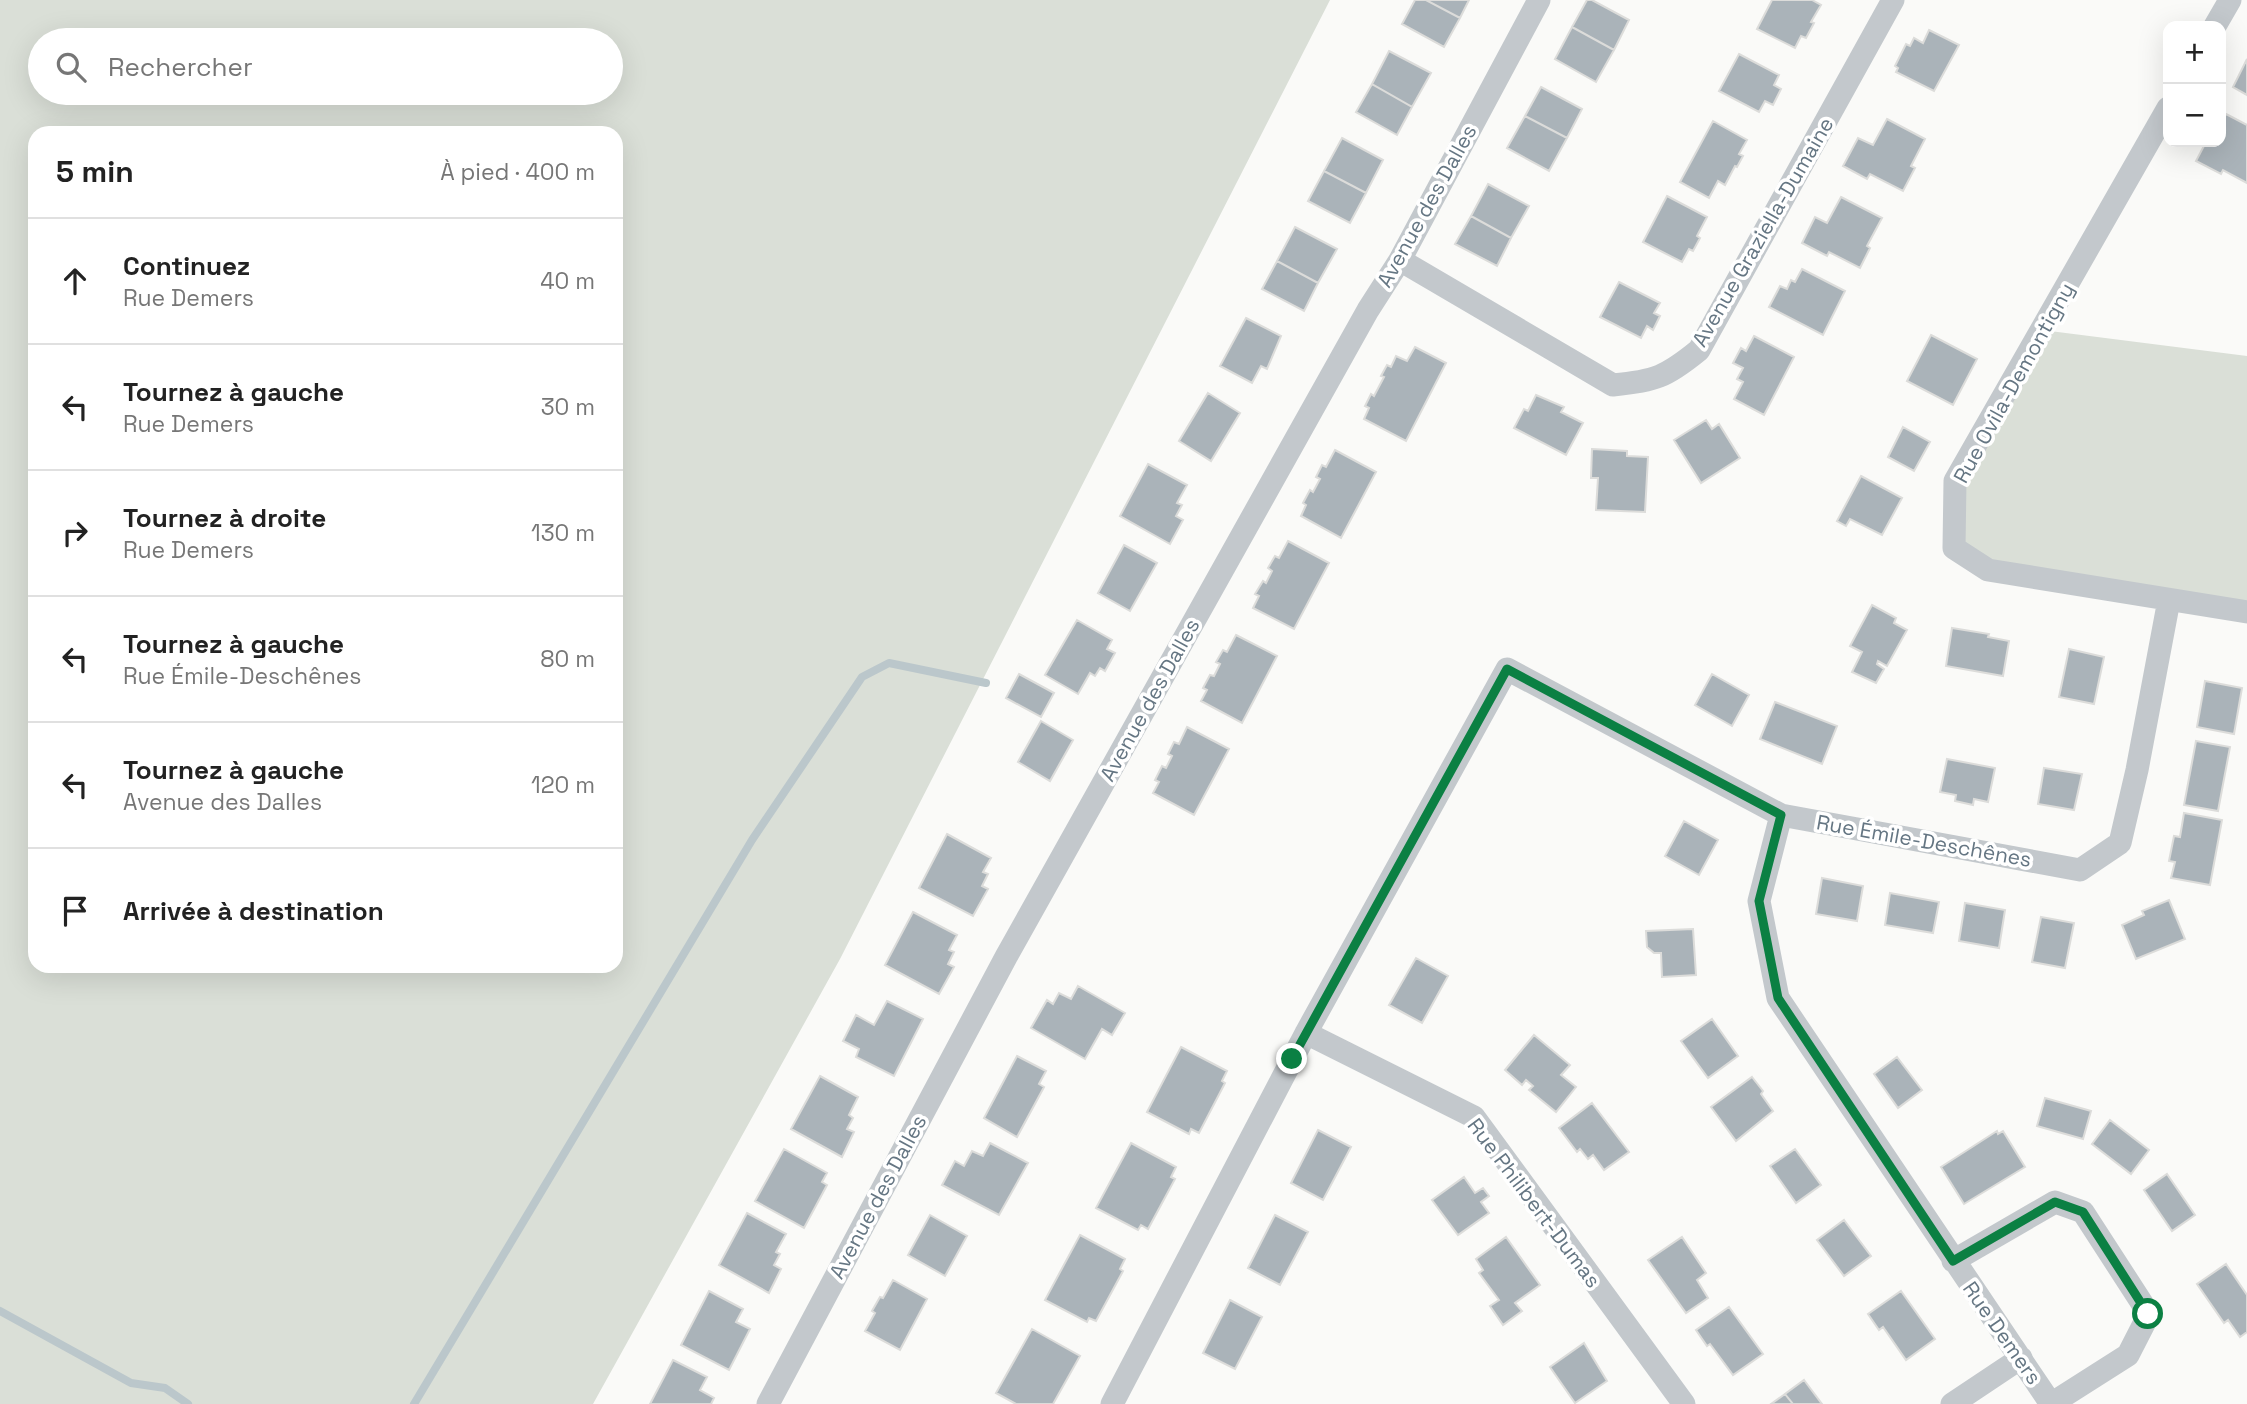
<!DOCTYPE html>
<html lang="fr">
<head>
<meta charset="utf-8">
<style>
	body { margin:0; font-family:"Space Grotesk",sans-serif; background:#f6f6f6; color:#222 }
	.controls { position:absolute; right:21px; top:21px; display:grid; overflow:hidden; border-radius:14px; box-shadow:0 7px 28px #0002 }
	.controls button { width:63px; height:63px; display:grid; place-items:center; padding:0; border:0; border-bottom:2px solid #e0e0e0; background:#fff; color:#222; font:35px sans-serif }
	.stop { position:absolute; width:21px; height:21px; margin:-16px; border:5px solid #0b8043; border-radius:50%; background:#fff }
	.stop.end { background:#0b8043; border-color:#fff; box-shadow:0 2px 7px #0008 }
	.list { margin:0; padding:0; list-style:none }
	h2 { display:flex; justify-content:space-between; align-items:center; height:91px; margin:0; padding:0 28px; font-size:30px }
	h2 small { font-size:23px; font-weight:400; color:#767676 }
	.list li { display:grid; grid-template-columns:46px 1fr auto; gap:21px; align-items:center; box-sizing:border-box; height:126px; padding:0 28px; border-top:2px solid #e0e0e0 }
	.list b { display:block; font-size:26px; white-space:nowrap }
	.list p { margin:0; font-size:23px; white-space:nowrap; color:#767676 }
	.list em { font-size:23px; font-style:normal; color:#767676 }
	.icon { flex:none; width:38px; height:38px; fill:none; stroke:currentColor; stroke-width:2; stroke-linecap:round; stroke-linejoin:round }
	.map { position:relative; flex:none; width:2247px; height:1404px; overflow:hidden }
	.search { position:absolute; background:#fff; box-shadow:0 7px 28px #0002; left:28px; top:28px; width:595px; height:77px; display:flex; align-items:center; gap:18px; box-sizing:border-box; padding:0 24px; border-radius:38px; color:#767676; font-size:26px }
	.panel { position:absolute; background:#fff; box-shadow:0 7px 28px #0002; left:28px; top:126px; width:595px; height:847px; border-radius:21px }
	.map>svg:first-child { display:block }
	.green { fill:#dadfd7; fill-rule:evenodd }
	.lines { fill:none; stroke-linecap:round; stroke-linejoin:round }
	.stream { stroke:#bbc7cb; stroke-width:8 }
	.building { fill:#aab3b9; stroke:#dcdcda; stroke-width:2 }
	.minor { stroke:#c3c8cc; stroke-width:23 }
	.route { stroke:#0b8043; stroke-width:9 }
	.labels { text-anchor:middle; stroke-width:7; stroke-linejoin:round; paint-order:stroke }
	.street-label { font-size:21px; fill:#657683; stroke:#fff }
</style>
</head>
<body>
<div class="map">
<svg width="2247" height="1404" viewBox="0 0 2247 1404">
	<rect width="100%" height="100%" fill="#fafaf8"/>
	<path class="green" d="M0 0H1330L840 959 593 1404H0ZM40 40H611V93H40ZM35 133H616V966H35Z
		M2042 330 2247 356V612L1988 570 1954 548 1955 481Z"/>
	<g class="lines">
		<path class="stream" d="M0 1311 131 1383 165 1388 188 1404
			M414 1404 752 840 862 677 889 663 986 683"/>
	</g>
	<path class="building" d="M1415 0H1426L1460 18 1444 47 1402 24Z
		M1426 0H1469L1460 18Z
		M1587 0H1592L1629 20 1614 50 1572 27Z
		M1772 0H1812L1821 5 1811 22 1814 23 1806 38 1801 36 1795 48 1757 29Z
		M1572 27 1614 50 1596 82 1555 59Z
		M1929 30 1959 45 1934 91 1896 72 1898 68 1895 66 1906 44 1910 46 1914 38 1923 43Z
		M1389 51 1431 73 1412 107 1372 84Z
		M1739 54 1779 75 1774 85 1781 89 1773 105 1765 101 1759 112 1719 91Z
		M2247 59V95L2233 87Z
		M1372 84 1412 107 1397 135 1356 112Z
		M1541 87 1582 109 1567 138 1525 116Z
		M2226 114 2247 125V183L2223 170 2221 174 2196 161 2206 142H2221L2225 131 2221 129V124Z
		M1525 116 1567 138 1549 171 1507 148Z
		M1887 119 1925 139 1911 166 1915 168 1903 191 1870 174 1867 179 1843 166 1858 138 1873 145Z
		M1713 121 1747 140 1739 154 1743 156 1737 167 1735 166 1725 185 1718 181 1709 198 1680 182Z
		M1342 138 1383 160 1366 193 1324 171Z
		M1324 171 1366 193 1350 223 1308 201Z
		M1488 184 1529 206 1511 238 1471 216Z
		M1667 196 1707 217 1697 236 1700 238 1693 251 1689 249 1682 262 1643 242Z
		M1841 197 1882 218 1867 246 1870 248 1860 268 1829 252 1827 256 1802 243 1815 217 1827 223Z
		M1471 216 1511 238 1497 266 1455 244Z
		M1295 227 1337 249 1318 283 1277 261Z
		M1277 261 1318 283 1304 311 1262 289Z
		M1802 269 1845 291 1823 335 1769 307 1780 286 1787 289 1791 280 1795 282Z
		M1619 282 1660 303 1654 313 1660 316 1653 330 1647 326 1641 338 1600 317Z
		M1246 318 1281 336 1267 369 1261 366 1252 383 1220 366Z
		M1931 335 1977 359 1953 405 1907 381Z
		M1754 336 1794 357 1764 415 1734 399 1743 382 1737 379 1743 368 1733 363 1741 348 1746 351Z
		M1415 347 1446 363 1406 441 1364 419 1369 408 1365 406 1371 394 1374 396 1384 377 1381 376 1387 365 1391 367 1396 356 1407 361Z
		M1208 393 1240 413 1211 461 1179 441Z
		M1536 395 1564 407 1561 412 1583 423 1566 455 1514 428 1524 409 1528 411Z
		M1706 420 1712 429 1719 424 1740 458 1701 483 1674 440Z
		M1903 427 1930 442 1914 471 1888 457Z
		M1592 449 1627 451V456L1648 457 1645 512 1596 510 1598 478H1591Z
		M1335 450 1376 472 1341 538 1301 516 1306 505 1303 503 1310 490 1313 492 1320 479 1316 477 1322 465 1326 467Z
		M1148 464 1187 485 1177 503 1182 505 1176 516 1183 520 1170 544 1120 516Z
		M1861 476 1902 498 1882 535 1850 519 1846 526 1837 521Z
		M1288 541 1329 563 1294 629 1253 608 1259 596 1255 594 1263 581 1266 583 1272 571 1268 568 1275 556 1279 558Z
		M1124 545 1157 563 1130 611 1098 593Z
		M1872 605 1896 618 1894 623 1907 630 1887 666 1878 661 1877 664 1884 669 1876 683 1852 672 1862 652 1850 646Z
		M1077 620 1112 640 1107 649 1115 653 1105 671 1100 668 1095 676 1090 673 1078 694 1045 675Z
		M1952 628 1989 634 1988 637 2009 641 2003 676 1946 666Z
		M1236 635 1277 656 1242 723 1201 701 1207 690 1203 688 1210 675 1214 676 1220 664 1216 662 1223 650 1227 652Z
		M2069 649 2104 657 2094 704 2059 697Z
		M1019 674 1054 693 1041 717 1006 698Z
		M1712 674 1749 695 1732 726 1695 705Z
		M2205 681 2242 688 2234 734 2197 727Z
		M1775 702 1837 726 1822 764 1760 739Z
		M1041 721 1073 740 1050 781 1018 762Z
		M1187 727 1229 749 1194 815 1153 793 1159 782 1155 780 1162 766 1166 768 1172 756 1168 754 1174 742 1179 744Z
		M2196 741 2230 747 2218 811 2184 805Z
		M1947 759 1995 768 1988 802 1974 799 1973 805 1955 801 1956 795 1940 792Z
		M2044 768 2082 774 2074 810 2038 804Z
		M2184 813 2222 820 2210 885 2171 878 2175 862 2169 861 2174 836 2180 837Z
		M1684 821 1718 840 1699 875 1665 856Z
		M947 834 991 858 983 872 988 874 982 886 988 889 973 916 919 888Z
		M1822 878 1863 886 1857 921 1816 914Z
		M1890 893 1939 902 1933 933 1885 925Z
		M2169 900 2185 939 2136 959 2122 925 2144 915 2142 911Z
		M1965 903 2005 910 1999 948 1959 941Z
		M913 912 957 935 949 950 954 952 948 964 954 967 939 994 885 965Z
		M2041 917 2074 923 2065 968 2032 962Z
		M1693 929 1696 975 1662 977 1661 953H1654L1647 947 1646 931Z
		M1416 958 1448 976 1422 1023 1389 1005Z
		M1078 986 1125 1013 1112 1035 1102 1029 1085 1059 1031 1028 1047 1000 1053 1004 1059 993 1071 999Z
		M887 1001 923 1019 894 1076 856 1057 859 1049 843 1041 856 1015 874 1025Z
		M1712 1019 1738 1056 1708 1078 1681 1041Z
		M1534 1035 1570 1065 1561 1075 1576 1087 1556 1112 1529 1090 1533 1086 1526 1080 1522 1085 1505 1070Z
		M1181 1047 1227 1071 1222 1081 1225 1083 1199 1133 1191 1129 1189 1134 1147 1112Z
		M1017 1056 1046 1071 1039 1084 1044 1087 1017 1137 984 1118Z
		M1897 1057 1922 1090 1898 1108 1874 1074Z
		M820 1076 858 1097 849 1115 853 1118 847 1129 854 1132 842 1157 791 1129Z
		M1752 1077 1763 1091 1761 1094 1773 1111 1736 1141 1711 1107Z
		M2045 1098 2091 1111 2083 1139 2037 1126Z
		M1592 1103 1629 1152 1604 1170 1593 1155 1588 1159 1580 1149 1577 1152 1559 1128Z
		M2110 1120 2149 1150 2131 1174 2092 1144Z
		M1318 1130 1351 1147 1323 1200 1291 1183Z
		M1997 1131 1998 1134 2003 1131 2025 1167 1964 1204 1941 1167Z
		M990 1143 1028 1163 999 1215 942 1185 955 1161 964 1166 972 1151 983 1156Z
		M1131 1143 1176 1167 1171 1177 1175 1179 1148 1229 1141 1225 1138 1230 1096 1208Z
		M784 1149 827 1173 822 1182 827 1185 804 1228 755 1201Z
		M1795 1149 1821 1185 1796 1203 1770 1166Z
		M2167 1174 2195 1215 2172 1231 2144 1190Z
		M1464 1177 1475 1193 1483 1188 1489 1196 1481 1202 1489 1213 1458 1235 1432 1200Z
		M747 1213 786 1234 776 1252 780 1254 774 1265 781 1269 769 1293 719 1265Z
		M930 1215 967 1236 945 1276 908 1255Z
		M1275 1215 1308 1232 1280 1285 1248 1268Z
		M1844 1220 1871 1256 1844 1276 1817 1240Z
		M1080 1235 1125 1259 1120 1269 1123 1271 1096 1321 1089 1318 1087 1322 1045 1300Z
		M1506 1237 1540 1285 1515 1303 1522 1311 1503 1325 1490 1306 1499 1300 1479 1273 1483 1270 1476 1259Z
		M1682 1237 1706 1273 1697 1280 1708 1298 1686 1313 1648 1260Z
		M2226 1264 2247 1295V1332L2240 1337 2228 1320 2224 1323 2197 1284Z
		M893 1280 927 1299 900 1350 865 1331 875 1313 872 1311 880 1297 883 1298Z
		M709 1291 743 1309 736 1322 750 1329 729 1370 681 1345Z
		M1901 1291 1935 1339 1906 1360 1883 1327 1879 1330 1868 1314Z
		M1230 1300 1262 1317 1235 1369 1203 1353Z
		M1729 1307 1763 1354 1733 1375 1710 1344 1707 1346 1696 1330Z
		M1032 1329 1080 1356 1053 1404H1016L996 1393Z
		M1584 1343 1607 1381 1575 1403 1550 1367Z
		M673 1360 707 1377 700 1390 714 1398 711 1404H650Z
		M1804 1380 1822 1404H1793L1785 1394Z
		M1785 1394 1793 1404H1771Z"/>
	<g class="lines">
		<path class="minor" d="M2215 26 2230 0
			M2168 108 1955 481 1954 548 1988 570 2247 612
			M1400 260 1613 385C1655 381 1666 377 1699 350L1893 0
			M1781 815 1759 901 1778 998 2051 1404
			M1306 1033 1474 1117 1684 1404
			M1953 1261 2055 1202 2083 1212 2149 1314 2128 1355 2051 1404
			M768 1404 1006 957 1368 310 1400 260 1539 0
			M1112 1404 1306 1033 1507 669 1781 815 2080 870 2120 843 2137 770 2169 600
			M1952 1404 2021 1358"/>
	</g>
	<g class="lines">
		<path class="route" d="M1292 1059 1507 669 1781 815 1759 901 1778 998 1953 1261 2055 1202 2083 1212 2148 1314"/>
	</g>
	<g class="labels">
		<g class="street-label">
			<text transform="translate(1427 206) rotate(-61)" y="7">Avenue des Dalles</text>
			<text transform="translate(1763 232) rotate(-60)" y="7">Avenue Graziella-Dumaine</text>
			<text transform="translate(2014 383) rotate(-61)" y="7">Rue Ovila-Demontigny</text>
			<text transform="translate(1150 700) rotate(-61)" y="7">Avenue des Dalles</text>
			<text transform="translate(1924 841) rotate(10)" y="7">Rue Émile-Deschênes</text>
			<text transform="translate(878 1197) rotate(-62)" y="7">Avenue des Dalles</text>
			<text transform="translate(1534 1203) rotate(53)" y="7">Rue Philibert-Dumas</text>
			<text transform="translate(2002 1333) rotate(55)" y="7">Rue Demers</text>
		</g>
	</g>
</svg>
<div class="controls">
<button>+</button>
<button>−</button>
</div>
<div class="stop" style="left:2148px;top:1314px"></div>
<div class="stop end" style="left:1292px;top:1059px"></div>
<div class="search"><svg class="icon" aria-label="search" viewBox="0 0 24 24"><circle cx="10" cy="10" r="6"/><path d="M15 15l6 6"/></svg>Rechercher</div>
<section class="panel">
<h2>5 min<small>À pied · 400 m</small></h2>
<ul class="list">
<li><svg class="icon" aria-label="ahead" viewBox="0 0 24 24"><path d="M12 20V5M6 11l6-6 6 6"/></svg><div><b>Continuez</b><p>Rue Demers</p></div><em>40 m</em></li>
<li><svg class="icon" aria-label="left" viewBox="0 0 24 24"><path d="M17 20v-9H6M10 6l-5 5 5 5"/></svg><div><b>Tournez à gauche</b><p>Rue Demers</p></div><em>30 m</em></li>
<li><svg class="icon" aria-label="right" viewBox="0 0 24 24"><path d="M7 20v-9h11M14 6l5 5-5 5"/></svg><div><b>Tournez à droite</b><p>Rue Demers</p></div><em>130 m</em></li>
<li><svg class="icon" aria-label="left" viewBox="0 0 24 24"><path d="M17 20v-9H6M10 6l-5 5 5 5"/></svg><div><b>Tournez à gauche</b><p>Rue Émile-Deschênes</p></div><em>80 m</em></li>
<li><svg class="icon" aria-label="left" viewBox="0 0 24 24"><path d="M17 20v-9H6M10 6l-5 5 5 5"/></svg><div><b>Tournez à gauche</b><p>Avenue des Dalles</p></div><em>120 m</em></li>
<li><svg class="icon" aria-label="arrive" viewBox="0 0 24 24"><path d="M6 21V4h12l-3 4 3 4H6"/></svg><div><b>Arrivée à destination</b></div></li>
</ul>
</section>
</div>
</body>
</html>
